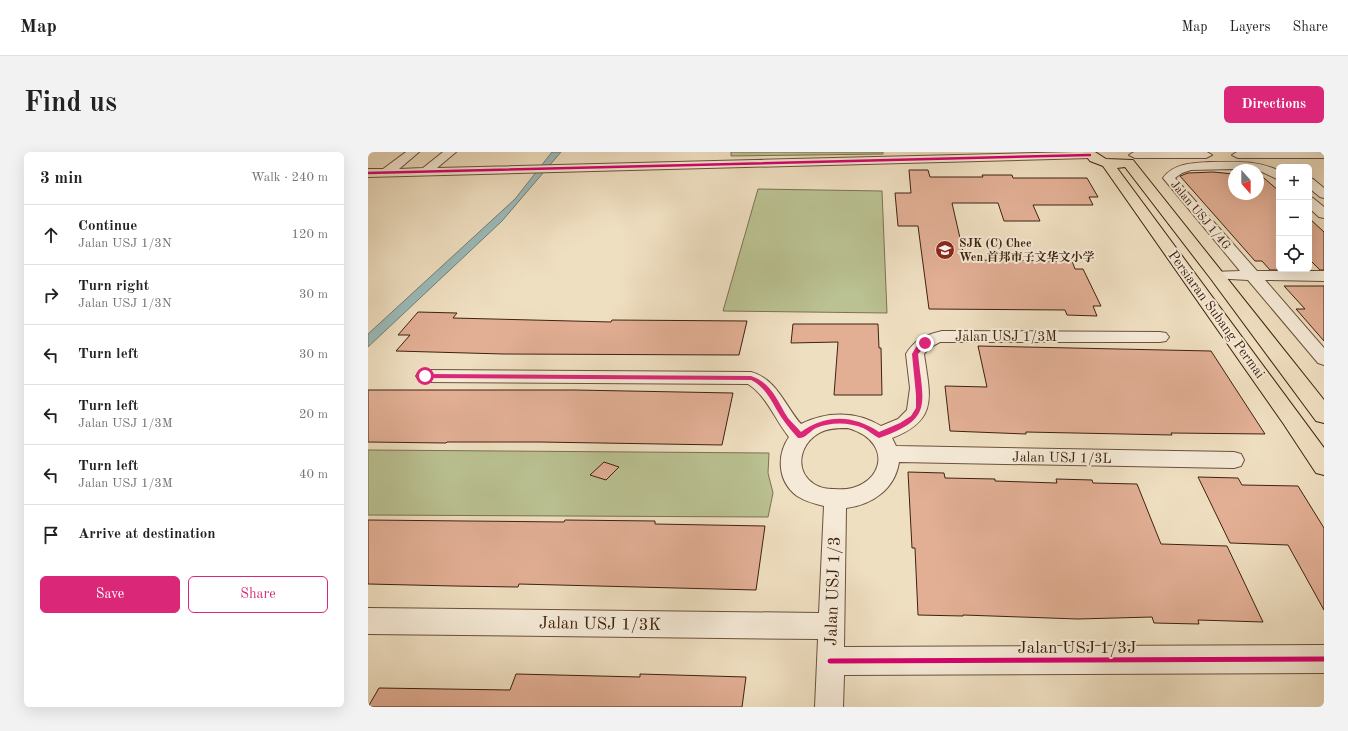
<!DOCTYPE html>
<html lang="en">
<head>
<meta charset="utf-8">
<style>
	body { margin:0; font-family:"Old Standard TT","Noto Serif SC",serif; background:#f2f2f2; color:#222 }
	.controls { position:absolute; right:12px; top:12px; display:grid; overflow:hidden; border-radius:6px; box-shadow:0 4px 16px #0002 }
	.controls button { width:36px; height:36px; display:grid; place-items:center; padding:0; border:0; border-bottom:1px solid #e0e0e0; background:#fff; color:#222; font:20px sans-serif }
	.compass { position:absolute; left:860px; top:12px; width:36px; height:36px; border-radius:50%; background:#fff; box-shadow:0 4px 16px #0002; rotate:159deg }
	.stop { position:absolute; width:12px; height:12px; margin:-9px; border:3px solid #db2777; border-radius:50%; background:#fff }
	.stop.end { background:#db2777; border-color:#fff; box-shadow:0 1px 4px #0008 }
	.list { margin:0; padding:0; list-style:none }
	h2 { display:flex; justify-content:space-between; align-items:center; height:52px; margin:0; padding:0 16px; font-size:17px }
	h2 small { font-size:13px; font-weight:400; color:#767676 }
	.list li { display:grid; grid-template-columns:26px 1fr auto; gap:12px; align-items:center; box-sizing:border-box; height:60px; padding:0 16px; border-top:1px solid #e0e0e0 }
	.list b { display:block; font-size:15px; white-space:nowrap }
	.list p { margin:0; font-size:13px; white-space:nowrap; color:#767676 }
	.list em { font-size:13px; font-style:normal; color:#767676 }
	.actions { display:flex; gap:8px; padding:12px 16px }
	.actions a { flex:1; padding:9px 0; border:1px solid #db2777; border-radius:6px; text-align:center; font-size:14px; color:#db2777 }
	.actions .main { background:#db2777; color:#fff }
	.icon { flex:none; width:22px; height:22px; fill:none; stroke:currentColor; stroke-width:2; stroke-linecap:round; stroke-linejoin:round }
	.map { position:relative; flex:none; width:956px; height:555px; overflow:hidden; border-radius:6px }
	header { display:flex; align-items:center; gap:24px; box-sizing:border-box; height:56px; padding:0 20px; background:#fff; border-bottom:1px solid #e0e0e0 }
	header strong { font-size:19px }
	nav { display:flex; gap:22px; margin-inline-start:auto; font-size:14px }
	.intro { display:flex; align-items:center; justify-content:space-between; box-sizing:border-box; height:96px; padding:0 24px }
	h1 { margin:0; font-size:28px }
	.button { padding:10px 18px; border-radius:6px; background:#db2777; color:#fff; font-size:14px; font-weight:700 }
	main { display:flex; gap:24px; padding:0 24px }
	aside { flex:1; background:#fff; border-radius:6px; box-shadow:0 4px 16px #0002 }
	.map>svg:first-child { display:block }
	.green { fill:#bac192; stroke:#7c7250 }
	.water { fill:#9bbbb9; stroke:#767e75 }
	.building { fill:#e2af95; stroke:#3f220f }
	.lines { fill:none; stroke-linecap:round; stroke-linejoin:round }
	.minor-casing { stroke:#6b513c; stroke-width:2 }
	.major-casing { stroke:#3f220f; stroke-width:2 }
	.minor { fill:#f5ead7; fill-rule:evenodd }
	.major { fill:#efdfc1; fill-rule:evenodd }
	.cycleway-far1-casing { stroke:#f5ead7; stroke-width:4 }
	.cycleway-casing { stroke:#f5ead7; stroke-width:8 }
	.cycleway-far1 { stroke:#d6006c; stroke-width:2.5 }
	.cycleway { stroke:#d6006c; stroke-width:5 }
	.route { fill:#db2777 }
	.labels { text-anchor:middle; stroke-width:4; stroke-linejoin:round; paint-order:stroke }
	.far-street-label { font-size:12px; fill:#3f220f; stroke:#f5ead7 }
	.far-poi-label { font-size:12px; font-weight:bold; fill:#3f220f; stroke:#f5ead7; text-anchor:start }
	.street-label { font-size:14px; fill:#3f220f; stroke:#f5ead7 }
	.near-street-label { font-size:17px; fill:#3f220f; stroke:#f5ead7 }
</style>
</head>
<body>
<header>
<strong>Map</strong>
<nav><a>Map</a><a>Layers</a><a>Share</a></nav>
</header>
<div class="intro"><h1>Find us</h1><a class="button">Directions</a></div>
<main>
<aside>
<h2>3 min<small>Walk · 240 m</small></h2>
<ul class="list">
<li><svg class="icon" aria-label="ahead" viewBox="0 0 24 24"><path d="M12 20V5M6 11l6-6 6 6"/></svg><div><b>Continue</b><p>Jalan USJ 1/3N</p></div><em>120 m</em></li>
<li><svg class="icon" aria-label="right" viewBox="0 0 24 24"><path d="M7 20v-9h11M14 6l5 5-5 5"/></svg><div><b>Turn right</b><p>Jalan USJ 1/3N</p></div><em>30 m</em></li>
<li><svg class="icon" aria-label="left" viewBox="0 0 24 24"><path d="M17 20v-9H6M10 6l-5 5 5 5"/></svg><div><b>Turn left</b></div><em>30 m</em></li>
<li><svg class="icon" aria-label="left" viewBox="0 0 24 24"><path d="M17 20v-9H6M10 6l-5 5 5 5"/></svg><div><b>Turn left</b><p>Jalan USJ 1/3M</p></div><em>20 m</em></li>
<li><svg class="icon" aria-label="left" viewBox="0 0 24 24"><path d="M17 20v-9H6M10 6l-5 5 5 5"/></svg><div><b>Turn left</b><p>Jalan USJ 1/3M</p></div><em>40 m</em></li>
<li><svg class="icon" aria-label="arrive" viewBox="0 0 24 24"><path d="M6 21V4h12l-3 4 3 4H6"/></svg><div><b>Arrive at destination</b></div></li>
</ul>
<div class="actions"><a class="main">Save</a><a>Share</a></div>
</aside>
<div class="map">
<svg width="956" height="555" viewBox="0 0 956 555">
	<rect width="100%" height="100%" fill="#efdfc1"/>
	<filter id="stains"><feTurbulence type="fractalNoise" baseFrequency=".005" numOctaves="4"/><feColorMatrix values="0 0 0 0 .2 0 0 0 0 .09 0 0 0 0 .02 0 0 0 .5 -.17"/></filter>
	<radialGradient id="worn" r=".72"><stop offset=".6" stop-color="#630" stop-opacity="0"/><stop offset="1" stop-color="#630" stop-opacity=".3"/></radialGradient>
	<path class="green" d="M363 0H515V2L363 4Z
		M390 37 514 39 519 161 355 159Z
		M0 298 401 301 400 321 405 341 400 365 0 363Z"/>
	<path class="water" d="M184 0H193L134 69 0 195V182L147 47Z"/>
	<path class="building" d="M541 18H560L562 25H615L614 23H644L645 26H719L730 45H721L725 53H665L672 69H636L630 51H584L597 108 704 109 707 117H715L733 154H725L729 164 699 163 697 158 561 157 550 74H530L527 41H543Z
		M845 20 866 22V42H890V24L896 26 911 39V118H902L894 109H887L812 24 820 21Z
		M941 66 956 80V118H952L941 107Z
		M916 134H956V189L928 157H937Z
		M50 160 89 161 85 166 243 170 244 168 379 169 371 203 135 202 28 199 42 183H30Z
		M425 172H510L511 196H513L514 243H466L470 190 423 191Z
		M610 194 843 199 897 282 803 281 804 283 658 280V282L582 279 577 234 619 235Z
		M0 238H207L365 241 354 293 172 290H79L78 291 0 290Z
		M236 310 251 315 238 328 222 323Z
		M540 320 576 321 577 326 627 327V329L689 331 688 327 724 328 725 331 769 332 793 392 859 394 895 470 830 468 831 472 786 471 784 465 710 467 595 463V464L550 463 547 396H544Z
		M830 325 870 326 874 333 930 334 956 376V458L920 393 862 391Z
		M0 368 196 370 197 368 287 369V372L397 374 388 438 151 432 150 435 86 434 0 432Z
		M148 522 272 525V522L378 525 374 555H0L11 536 142 538Z"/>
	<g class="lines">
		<defs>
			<path id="minor" d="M38 0H51L31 17 55 16 75 0H88L69 16 708 0H723L728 3 722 6 0 25V17H15Z
				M766 0H839L844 3 838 6H767L761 3Z
				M869 0H956V6H870L864 3Z
				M842 10C865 10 890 8 911 19V28L890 18 865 17 823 18 814 21 807 26 889 119H956V129L897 128 956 196V213L950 211 880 128 844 126 841 123 844 120 872 119 795 26C806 11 825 11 842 10Z
				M941 26 945 27 956 36V46L952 45 941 36Z
				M941 45 945 46 956 55V66L951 65 941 56Z
				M574 179 792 180 798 181 801 185 798 189 792 190H572L561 196 556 202C562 244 571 268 524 286L528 294 866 300 873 302 876 308 873 314 866 316 531 310C527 337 504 353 478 356L476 495 956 493V521L476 523 475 555H447L450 487 0 482V456L451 461 456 354C447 352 437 349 429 344 410 330 408 304 421 285 407 268 399 244 380 232L57 230 51 228 48 224 51 220 57 218 383 220C409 227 417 254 433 272 459 259 488 259 513 274L530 267 539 258 542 236 538 202C547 187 558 183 574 179ZM480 276C531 291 512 342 466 337 459 337 452 336 446 332 425 318 432 290 453 280 461 276 471 276 480 276Z"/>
			<path id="major" d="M715 0H727L738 7 765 8 956 248V271L948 269 843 127 757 15 749 16 956 296V323L948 321 915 271 735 14 722 9Z"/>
		</defs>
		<use href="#minor" class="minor-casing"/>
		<use href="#major" class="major-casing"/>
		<use href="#minor" class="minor"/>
		<use href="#major" class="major"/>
		<defs>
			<path id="cycleway-far1" d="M0 21 722 3"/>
			<path id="cycleway" d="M462 509 956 507"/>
		</defs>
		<use href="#cycleway-far1" class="cycleway-far1-casing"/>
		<use href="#cycleway" class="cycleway-casing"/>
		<use href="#cycleway-far1" class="cycleway-far1"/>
		<use href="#cycleway" class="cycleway"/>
	</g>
	<path class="route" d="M555 189 560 191 550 202C555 252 566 267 511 286 505 283 500 278 495 276 481 270 462 270 448 276 442 279 437 287 430 286 425 280 420 275 416 269 405 254 400 236 383 228L57 226 54 224 57 222 383 224C404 231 409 249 420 266 424 271 429 275 433 280 459 262 485 263 511 280L532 271 543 264 548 256V243L544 202 548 195Z"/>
	<defs>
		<symbol id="school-disc" viewBox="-11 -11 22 22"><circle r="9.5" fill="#8f2418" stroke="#f5ead7"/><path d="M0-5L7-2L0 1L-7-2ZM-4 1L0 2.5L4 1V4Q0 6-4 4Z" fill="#fff"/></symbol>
	</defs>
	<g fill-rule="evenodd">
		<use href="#school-disc" x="566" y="87" width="22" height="22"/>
	</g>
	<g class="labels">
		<g class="far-street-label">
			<text transform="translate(833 63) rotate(50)" y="4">Jalan USJ 1/4G</text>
		</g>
		<g class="far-poi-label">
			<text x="591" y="95">SJK (C) Chee<tspan x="591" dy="14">Wen 首邦市子文华文小学</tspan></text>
		</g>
		<g class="street-label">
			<text transform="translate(849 162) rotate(54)" y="5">Persiaran Subang Permai</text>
			<text x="638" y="189">Jalan USJ 1/3M</text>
			<text transform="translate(694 305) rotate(1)" y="5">Jalan USJ 1/3L</text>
		</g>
		<g class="near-street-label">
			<text transform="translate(464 439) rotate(-88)" y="6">Jalan USJ 1/3</text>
			<text transform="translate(232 471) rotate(1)" y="6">Jalan USJ 1/3K</text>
			<text x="709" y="501">Jalan USJ 1/3J</text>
		</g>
	</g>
	<rect width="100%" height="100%" filter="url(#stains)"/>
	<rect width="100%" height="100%" fill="url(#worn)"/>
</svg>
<div class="controls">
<button>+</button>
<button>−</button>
<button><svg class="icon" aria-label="locate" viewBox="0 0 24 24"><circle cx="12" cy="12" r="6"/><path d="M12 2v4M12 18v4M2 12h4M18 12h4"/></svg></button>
</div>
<svg class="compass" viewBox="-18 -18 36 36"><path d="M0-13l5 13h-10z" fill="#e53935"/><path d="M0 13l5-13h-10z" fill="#767676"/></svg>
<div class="stop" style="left:57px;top:224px"></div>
<div class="stop end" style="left:557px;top:191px"></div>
</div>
</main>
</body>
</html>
